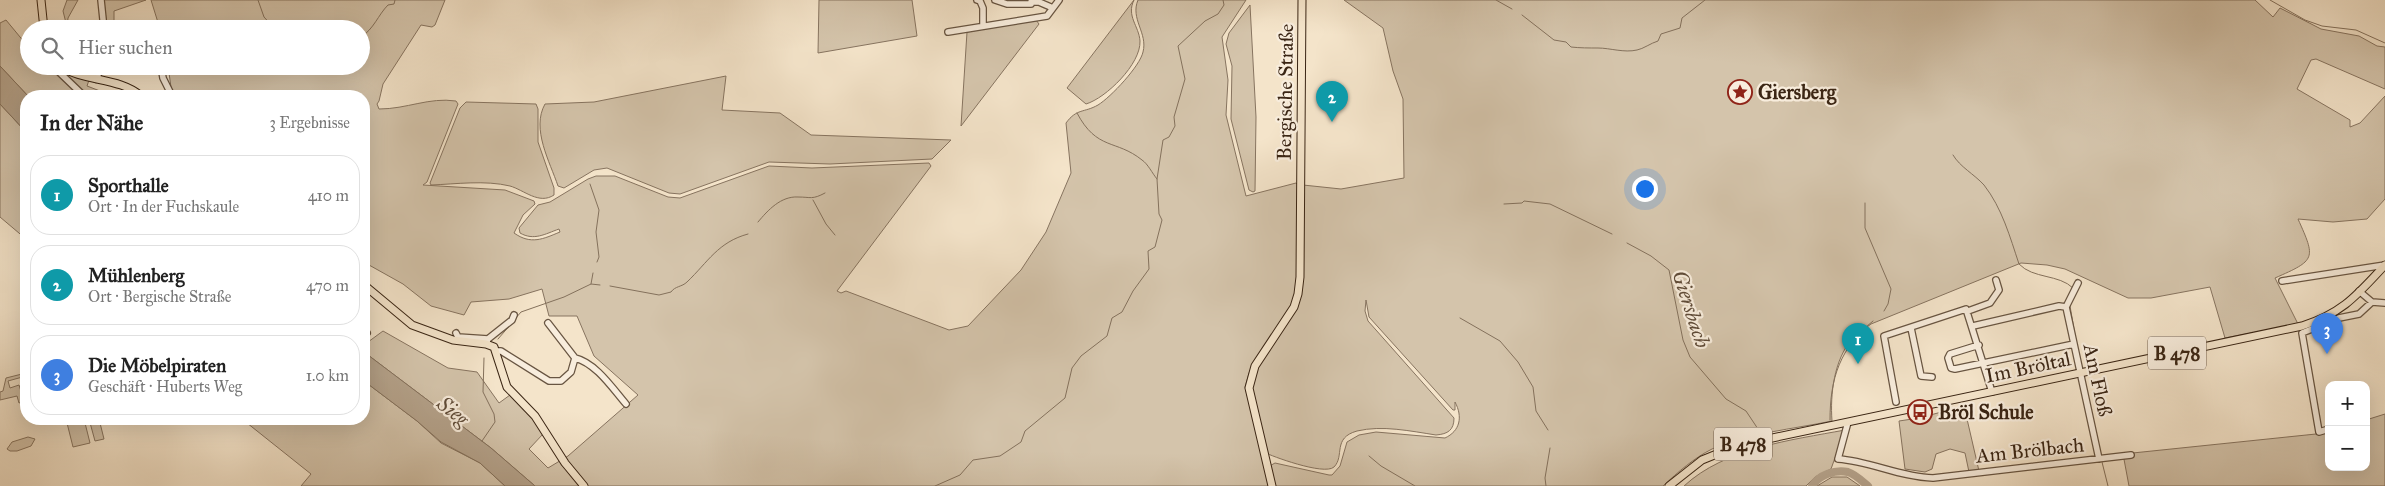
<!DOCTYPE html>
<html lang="de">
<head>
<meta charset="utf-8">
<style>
	body { margin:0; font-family:"IM FELL Great Primer",serif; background:#f2f2f2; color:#222 }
	.controls { position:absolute; right:15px; bottom:15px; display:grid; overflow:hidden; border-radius:10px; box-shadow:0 5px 20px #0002 }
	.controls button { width:45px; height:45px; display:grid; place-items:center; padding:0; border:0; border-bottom:1px solid #e0e0e0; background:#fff; color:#222; font:25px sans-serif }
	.you { position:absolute; left:1644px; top:188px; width:18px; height:18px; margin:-12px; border:4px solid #fff; border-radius:50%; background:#1a73e8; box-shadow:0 0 0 8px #1a73e833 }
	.badge { display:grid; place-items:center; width:32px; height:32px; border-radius:50%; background:#7c3aed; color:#fff; font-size:16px; font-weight:700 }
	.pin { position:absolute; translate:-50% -41px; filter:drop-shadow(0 1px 2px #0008) }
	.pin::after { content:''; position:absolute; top:26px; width:18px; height:15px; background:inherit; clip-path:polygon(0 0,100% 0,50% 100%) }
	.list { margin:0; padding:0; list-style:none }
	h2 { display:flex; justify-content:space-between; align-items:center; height:65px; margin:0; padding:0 20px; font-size:21px }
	h2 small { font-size:16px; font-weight:400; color:#767676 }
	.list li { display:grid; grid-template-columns:32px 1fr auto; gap:15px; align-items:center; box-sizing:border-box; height:80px; margin:0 10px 10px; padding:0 10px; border:1px solid #e0e0e0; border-radius:20px }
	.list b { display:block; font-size:19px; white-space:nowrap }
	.list p { margin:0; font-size:16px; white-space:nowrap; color:#767676 }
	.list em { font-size:16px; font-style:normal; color:#767676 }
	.icon { flex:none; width:28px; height:28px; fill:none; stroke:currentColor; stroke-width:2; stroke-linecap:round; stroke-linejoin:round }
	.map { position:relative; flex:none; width:2385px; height:486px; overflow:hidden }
	.search { position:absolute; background:#fff; box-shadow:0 5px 20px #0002; left:20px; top:20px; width:350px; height:55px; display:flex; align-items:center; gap:12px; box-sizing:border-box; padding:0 18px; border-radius:28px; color:#767676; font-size:19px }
	.panel { position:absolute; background:#fff; box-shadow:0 5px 20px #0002; left:20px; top:90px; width:350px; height:335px; border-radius:20px }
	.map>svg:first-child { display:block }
	.green { fill:#d4c4ab; stroke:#877460 }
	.water { fill:#b5a38c; stroke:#84715c }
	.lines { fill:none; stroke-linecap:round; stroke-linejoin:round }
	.stream { stroke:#84715c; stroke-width:1 }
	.river { stroke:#b5a38c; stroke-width:8 }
	.minor-casing { stroke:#685542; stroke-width:8 }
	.major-casing { stroke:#3a2514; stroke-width:9 }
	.minor { stroke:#f8eddd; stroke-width:5.5 }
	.major { stroke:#f4e4ca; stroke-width:7 }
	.labels { text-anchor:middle; stroke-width:4.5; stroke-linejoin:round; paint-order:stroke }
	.shield { fill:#f8eddd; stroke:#736150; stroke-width:1 }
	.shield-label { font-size:19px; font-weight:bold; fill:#3a2514 }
	.street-label { font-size:20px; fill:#3a2514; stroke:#f8eddd }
	.poi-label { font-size:20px; font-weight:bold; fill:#3a2514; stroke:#f8eddd; text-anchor:start }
	.water-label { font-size:21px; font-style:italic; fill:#5f4b38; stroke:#f8eddd }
</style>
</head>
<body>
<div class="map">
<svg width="2385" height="486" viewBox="0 0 2385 486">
	<rect width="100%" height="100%" fill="#f4e4ca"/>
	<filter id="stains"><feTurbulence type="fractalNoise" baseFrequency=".004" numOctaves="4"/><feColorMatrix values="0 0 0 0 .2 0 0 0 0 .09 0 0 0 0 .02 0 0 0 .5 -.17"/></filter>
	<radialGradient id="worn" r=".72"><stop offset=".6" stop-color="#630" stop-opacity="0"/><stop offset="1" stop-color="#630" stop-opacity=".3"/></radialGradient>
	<path class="green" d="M67 0H78L68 18 67 27 63 11Z
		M104 0H146L114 11V29H107Z
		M151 0H445L435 25 432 27 421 25 383 84 379 101 377 104 379 109C407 109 429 97 456 101L458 104 427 182 423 185 505 190 534 201 535 204 523 215 514 233C531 245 543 239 560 232L559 229C545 234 534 241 520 233L519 228 538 205 550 202 588 179 596 176H615L668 197 680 198 769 166 812 168 929 163 931 166 837 291 841 293 846 291 949 330 968 326 1021 270 1046 232 1071 173 1066 123C1077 108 1084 113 1098 105 1111 97 1140 66 1143 52 1148 33 1130 19 1138 0H1246L1222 37 1228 80 1226 115 1246 196 1296 183 1298 185V283L1292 305 1249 373 1245 387 1266 468 1275 463 1329 475H1332L1340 466 1347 442 1359 435 1376 432 1445 438C1460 431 1463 417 1455 402V410H1453L1369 317 1366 300 1365 311 1368 321 1454 418C1454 430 1448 434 1436 435 1410 431 1382 425 1357 431 1332 438 1345 456 1334 467 1324 476 1269 455 1266 453L1251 391 1257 367 1298 304 1303 185 1341 189 1404 178 1403 99 1393 71 1383 28 1344 0H2255L2273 17 2280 8 2321 29 2359 36 2377 46 2385 47V89L2316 59 2311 60 2297 89 2350 120V127L2360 123 2385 96V199L2367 219 2333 222 2298 219C2316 259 2316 260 2275 278L2298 324 2225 338 2210 287 2151 298H2128L2065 269 2047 265 2021 263 1871 324C1865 329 1857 333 1852 339 1834 360 1830 394 1832 421 1793 429 1749 433 1712 449 1694 458 1678 472 1663 486H535L491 448 364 352V339L368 342 383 331 448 368 477 372 499 403 510 395 535 420 543 434 529 449 548 468 568 456 638 395 594 356 577 316H549L542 289 509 299 471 302 464 315 431 306 403 284 369 265 364 256V96H160L171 87 168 66H361V29H160Z
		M819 0H912L917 36 818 53Z
		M1134 0C1126 16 1139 26 1140 41 1141 64 1106 98 1086 104L1067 88Z
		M1250 5 1256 117 1255 191 1253 192 1249 190 1231 119 1232 66 1226 44 1229 33Z
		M6 20 25 43 29 44V66H56L61 71 89 80 87 86 113 96H28L0 66V23Z
		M1036 20 1039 24 961 126 967 32Z
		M726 76 722 110 780 113 811 135 951 140 932 159 830 164 769 162 680 194 669 193 607 168 594 170 564 188 558 186C550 162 531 129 545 104L594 102Z
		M466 102 536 104 538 109V142L554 188V195C539 205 524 190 510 186 485 180 457 184 431 185L430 183 460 108Z
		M0 104 26 132V239L0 217Z
		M26 373V376L8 381 10 388 19 385 24 401 19 403 17 396 0 400V392L3 391 6 378Z
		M364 381 417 421 441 443 480 463 505 486H301L311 474 242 419H364Z
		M1964 406 1979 471 1969 472 1965 453 1950 449 1936 454 1932 469 1925 472 1905 469 1899 421 1919 418Z
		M2385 414V486H2129L2123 454 2316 434 2329 430V467H2366V420Z
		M66 419H84L90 443 73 447Z
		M89 419H99L104 439 95 441Z
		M1845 430 1831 469 1815 477 1806 486H1684C1725 448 1791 440 1845 430Z
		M28 437 35 439 31 446 17 451H10L7 449 12 442Z
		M1832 477H1847L1860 486H1817Z"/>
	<path class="water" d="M0 66 28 96H26V132L0 104Z
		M364 352 491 448 535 486H505L480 463 441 442 417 421 364 381Z"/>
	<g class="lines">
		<path class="stream" d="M258 0 264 17 275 29
			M1496 0 1512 9
			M2270 0 2305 20 2322 26 2356 30 2385 43
			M1522 15 1554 40 1566 42 1571 47C1580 48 1589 48 1598 48 1610 48 1624 53 1637 50 1643 49 1651 43 1658 41L1661 34 1680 28 1682 18 1705 0
			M361 37C374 29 378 15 388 5L394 4 395 0
			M1077 113C1097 151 1116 139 1142 160 1148 164 1152 173 1157 179
			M1953 155C1960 167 1974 174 1984 185 2002 208 2010 237 2019 264 2033 279 2059 274 2073 288
			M590 184 599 210 596 232 599 257 597 262
			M813 200 826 224 835 235
			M1865 203V228L1891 289 1888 304 1884 311
			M1504 204 1522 203 1524 201 1550 204 1612 234
			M758 222C768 210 781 196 798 197 811 197 812 200 825 193
			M1627 243 1651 256 1669 270 1683 340 1690 357 1726 399 1746 411 1762 435
			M591 284 593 273
			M610 286 659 295 671 292C675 286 682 287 687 282 708 262 718 242 748 234
			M2073 298 2070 306 2075 335
			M1460 318 1500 341 1518 362 1533 387 1536 411 1548 430
			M515 319 521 312 564 297 591 284 600 285
			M498 339 511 324
			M1830 420C1830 378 1840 348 1873 321
			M482 441 495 422 494 414 483 392 484 358
			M1369 456 1381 466 1415 486
			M2102 462 2108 486
			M935 486 960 475 973 460 1000 456 1021 442 1025 431 1065 398 1072 368 1081 356 1107 336 1112 318 1122 312 1133 291 1149 269 1148 251 1155 247 1162 220 1159 214 1157 179 1163 140 1169 137 1175 126 1174 117 1185 79 1178 46 1205 21 1218 14 1224 5 1223 0
			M1546 486 1545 478 1550 448"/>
		<path class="river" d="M1812 486C1819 475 1835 469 1848 472 1855 474 1863 482 1868 486"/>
		<defs>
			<path id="minor" d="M101 0 104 29
				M977 0 980 1 983 8V26
				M995 0 1007 4H1031
				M1031 2H1039L1053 8
				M948 32 1047 16 1059 0
				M59 66V72L84 96
				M161 66 163 78 172 96
				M96 79 102 66
				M2282 281 2385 265
				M2078 283 2066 307 2099 459
				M2359 291 2372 302 2385 303
				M1968 311 1990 303 1999 290 1996 280
				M1973 326 2059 306 2066 307
				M1911 328 1921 376 1932 377
				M364 329 367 333
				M456 333 458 337 488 339
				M486 344 488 339 512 320 514 315
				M1979 345 1950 354 1948 358 1951 368 1955 369 2074 344
				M496 351H501L549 381H561L571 372 575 358 548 323
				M575 358C596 363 613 389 626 404
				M1896 402 1884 336 1966 309 1992 392
				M1848 422 1838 459C1870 461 1900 477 1933 478L2131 455
				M2329 429 2319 432 2302 333 2339 318 2359 314 2372 302"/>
			<path id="major" d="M41 0 44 29
				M60 66C84 82 119 77 141 96
				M364 285 412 325 453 340 486 344 494 347 507 387 535 416 565 463 584 486
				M1272 486 1249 388 1255 366 1294 307 1298 294 1300 277 1302 0
				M1669 486 1702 460 1739 445 2302 326C2343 313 2357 295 2385 265"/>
		</defs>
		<use href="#minor" class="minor-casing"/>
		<use href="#major" class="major-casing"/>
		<use href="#minor" class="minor"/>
		<use href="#major" class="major"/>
	</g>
	<defs>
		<symbol id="sight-ring" viewBox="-11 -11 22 22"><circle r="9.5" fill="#f8eddd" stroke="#8f2418" stroke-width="1.5"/><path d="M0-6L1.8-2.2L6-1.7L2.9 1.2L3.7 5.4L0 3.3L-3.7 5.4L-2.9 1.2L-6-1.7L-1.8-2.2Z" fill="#8f2418"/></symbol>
		<symbol id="bus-ring" viewBox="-11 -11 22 22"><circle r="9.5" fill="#f8eddd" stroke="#8f2418" stroke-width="1.5"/><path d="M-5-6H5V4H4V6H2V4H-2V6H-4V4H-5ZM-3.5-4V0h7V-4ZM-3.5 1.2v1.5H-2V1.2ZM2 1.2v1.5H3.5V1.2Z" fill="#8f2418"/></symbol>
	</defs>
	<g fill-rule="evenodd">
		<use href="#sight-ring" x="1726" y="78" width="28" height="28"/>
		<use href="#bus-ring" x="1906" y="398" width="28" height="28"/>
	</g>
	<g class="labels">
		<g class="shield">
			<rect x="2148" y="336.5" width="58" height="33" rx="4"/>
			<rect x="1714" y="427.5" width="58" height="33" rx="4"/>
		</g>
		<g class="shield-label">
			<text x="2177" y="360">B 478</text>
			<text x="1743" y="451">B 478</text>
		</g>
		<g class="street-label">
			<text transform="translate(1285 92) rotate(-89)" y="7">Bergische Straße</text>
			<text transform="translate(2028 367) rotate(-12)" y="7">Im Bröltal</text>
			<text transform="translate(2098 380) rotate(78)" y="7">Am Floß</text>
			<text transform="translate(2030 450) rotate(-6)" y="7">Am Brölbach</text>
		</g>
		<g class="poi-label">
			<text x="1758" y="99">Giersberg</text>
			<text x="1938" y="419">Bröl Schule</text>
		</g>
		<g class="water-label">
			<text transform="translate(1691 309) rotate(72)" y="7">Giersbach</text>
			<text transform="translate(453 411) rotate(38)" y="7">Sieg</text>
		</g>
	</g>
	<rect width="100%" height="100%" filter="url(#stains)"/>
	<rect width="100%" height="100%" fill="url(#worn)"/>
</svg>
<div class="controls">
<button>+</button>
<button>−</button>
</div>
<div class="you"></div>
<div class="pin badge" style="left:1858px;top:364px;background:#0f9aa8">1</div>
<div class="pin badge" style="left:1332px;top:122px;background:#0f9aa8">2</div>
<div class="pin badge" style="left:2327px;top:354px;background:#3f7fe0">3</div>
<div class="search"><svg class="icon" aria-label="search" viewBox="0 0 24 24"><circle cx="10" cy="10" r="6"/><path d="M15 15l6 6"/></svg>Hier suchen</div>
<section class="panel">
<h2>In der Nähe<small>3 Ergebnisse</small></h2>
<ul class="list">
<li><span class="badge" style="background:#0f9aa8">1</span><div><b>Sporthalle</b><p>Ort · In der Fuchskaule</p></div><em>410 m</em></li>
<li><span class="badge" style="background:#0f9aa8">2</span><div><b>Mühlenberg</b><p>Ort · Bergische Straße</p></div><em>470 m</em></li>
<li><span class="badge" style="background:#3f7fe0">3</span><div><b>Die Möbelpiraten</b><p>Geschäft · Huberts Weg</p></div><em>1.0 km</em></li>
</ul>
</section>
</div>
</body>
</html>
